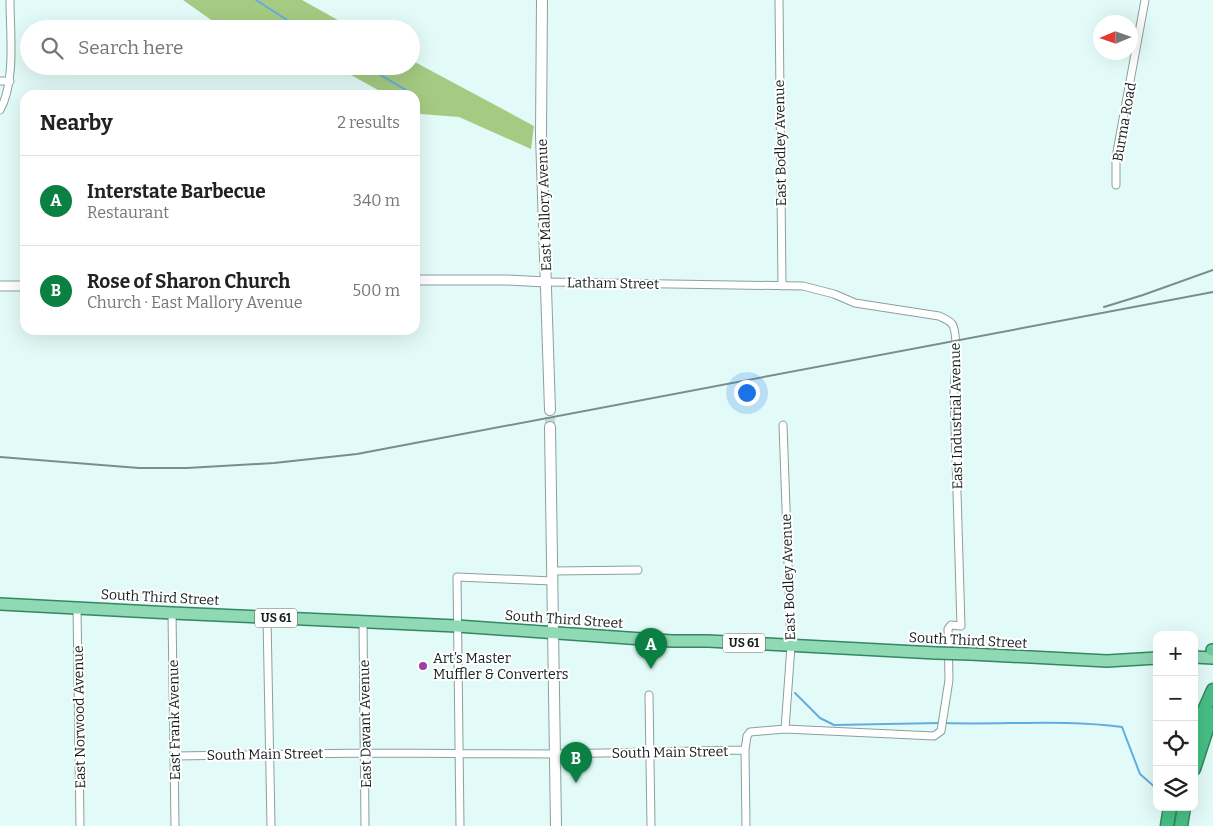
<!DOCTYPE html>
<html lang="en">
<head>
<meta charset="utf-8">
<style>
	body { margin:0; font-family:Bitter,serif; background:#f2f2f2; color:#222 }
	.controls { position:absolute; right:15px; bottom:15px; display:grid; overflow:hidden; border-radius:10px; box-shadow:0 5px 20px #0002 }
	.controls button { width:45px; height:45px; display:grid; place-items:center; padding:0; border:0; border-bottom:1px solid #e0e0e0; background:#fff; color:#222; font:25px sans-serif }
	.compass { position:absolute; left:1093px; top:15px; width:45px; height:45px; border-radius:50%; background:#fff; box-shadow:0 5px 20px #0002; rotate:268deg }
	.you { position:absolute; left:746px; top:392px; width:18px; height:18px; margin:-12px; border:4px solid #fff; border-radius:50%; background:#1a73e8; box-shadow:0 0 0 8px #1a73e833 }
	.badge { display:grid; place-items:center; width:32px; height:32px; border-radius:50%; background:#0b8043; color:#fff; font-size:16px; font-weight:700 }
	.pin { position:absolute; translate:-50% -41px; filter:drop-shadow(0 1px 2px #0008) }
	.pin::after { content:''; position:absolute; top:26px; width:18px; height:15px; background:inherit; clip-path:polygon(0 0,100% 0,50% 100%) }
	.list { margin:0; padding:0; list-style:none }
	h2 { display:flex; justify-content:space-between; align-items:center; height:65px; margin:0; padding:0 20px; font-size:21px }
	h2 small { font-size:16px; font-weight:400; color:#767676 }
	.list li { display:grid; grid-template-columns:32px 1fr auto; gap:15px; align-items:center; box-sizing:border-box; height:90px; padding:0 20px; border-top:1px solid #e0e0e0 }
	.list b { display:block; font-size:19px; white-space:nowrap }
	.list p { margin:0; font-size:16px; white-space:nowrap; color:#767676 }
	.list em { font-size:16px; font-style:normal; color:#767676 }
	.icon { flex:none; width:28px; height:28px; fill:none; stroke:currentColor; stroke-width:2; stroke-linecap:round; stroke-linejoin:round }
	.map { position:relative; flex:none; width:1213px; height:826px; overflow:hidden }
	.search { position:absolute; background:#fff; box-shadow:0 5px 20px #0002; left:20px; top:20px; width:400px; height:55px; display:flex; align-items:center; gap:12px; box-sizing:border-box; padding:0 18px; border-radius:28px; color:#767676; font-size:19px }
	.panel { position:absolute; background:#fff; box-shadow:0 5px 20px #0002; left:20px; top:90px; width:400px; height:245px; border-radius:15px }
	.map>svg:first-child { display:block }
	.forest { fill:#a5cb82 }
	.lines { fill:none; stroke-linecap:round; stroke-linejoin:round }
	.stream { stroke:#63ace1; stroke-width:2 }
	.secondary-tunnel { stroke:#c4dad7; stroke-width:10; stroke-dasharray:10 5; stroke-linecap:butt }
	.minor-casing { stroke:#8aa09d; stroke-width:9 }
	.tertiary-casing { stroke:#8aa09d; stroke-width:11 }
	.secondary-casing { stroke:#8aa09d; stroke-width:12 }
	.primary-casing { stroke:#358760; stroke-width:14 }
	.trunk-casing { stroke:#358760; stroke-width:14 }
	.motorway-casing { stroke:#358760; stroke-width:15 }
	.minor { stroke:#fff; stroke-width:7 }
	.tertiary { stroke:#fff; stroke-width:9 }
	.secondary { stroke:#fff; stroke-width:10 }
	.primary { stroke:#90d9b5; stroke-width:11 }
	.trunk { stroke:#6bcc9c; stroke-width:11 }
	.motorway { stroke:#46bf84; stroke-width:12 }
	.rail { stroke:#7c8c8a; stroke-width:2 }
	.primary-bridge-casing { stroke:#358760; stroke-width:14; stroke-linecap:butt }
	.primary-bridge { stroke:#90d9b5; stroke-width:11 }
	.poi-dot { fill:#9f3ea5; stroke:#fff; stroke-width:2 }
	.labels { text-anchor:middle; stroke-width:4; stroke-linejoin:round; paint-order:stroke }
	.shield { fill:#fff; stroke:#5b6261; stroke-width:1 }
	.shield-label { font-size:12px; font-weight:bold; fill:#151e1d }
	.street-label { font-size:14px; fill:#151e1d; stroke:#fff }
	.poi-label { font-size:14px; fill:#151e1d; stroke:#fff; text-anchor:start }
</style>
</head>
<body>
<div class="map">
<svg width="1213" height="826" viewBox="0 0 1213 826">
	<rect width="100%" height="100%" fill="#e3fbf8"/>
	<path class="forest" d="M183 0H302L354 29H224Z
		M411 60 534 126 531 149 459 117 421 114 415 111V95H387L342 70H283L278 66H411Z"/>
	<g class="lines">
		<path class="stream" d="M256 0 301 29
			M365 66 406 90
			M795 693 820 718 834 725 941 723
			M945 723C1004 725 1064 719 1122 727L1140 774 1157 789"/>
		<path class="secondary-tunnel" d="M550 427V410"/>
		<defs>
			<path id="minor" d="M779 0 782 286
				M0 81H10
				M0 110C16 82 10 32 10 0
				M1116 185V157L1145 0
				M546 282 803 286 834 294 855 303 939 316C943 318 949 320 952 324 959 333 955 379 954 392L961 626 951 625 948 629 949 680 941 731 934 736 785 729 750 732 747 736 745 750 746 826
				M783 425 791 646 785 729
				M553 571 638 570
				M77 607 80 826
				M172 613 175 826
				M267 617 271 826
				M363 622 365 826
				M649 695 651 826
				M175 756 365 753 555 754 745 750
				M460 826 457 577 553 581"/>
			<path id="tertiary" d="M415 280H506L546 282
				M0 286H25"/>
			<path id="secondary" d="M542 0 541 135 550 410
				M550 427 556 826"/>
			<path id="primary" d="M0 604 172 613 457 626 628 638 672 641H708L936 653
				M970 654 1107 661 1157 658
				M1194 657 1213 658"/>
			<path id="trunk" d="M1212 650H1213"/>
			<path id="motorway" d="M1194 733 1213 690
				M1194 769 1207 729 1213 714
				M1167 826 1170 807
				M1181 826 1184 807"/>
		</defs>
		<use href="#minor" class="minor-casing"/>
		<use href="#tertiary" class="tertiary-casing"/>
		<use href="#secondary" class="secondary-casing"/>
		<use href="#primary" class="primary-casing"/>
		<use href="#trunk" class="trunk-casing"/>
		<use href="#motorway" class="motorway-casing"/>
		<use href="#minor" class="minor"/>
		<use href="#tertiary" class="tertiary"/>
		<use href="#secondary" class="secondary"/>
		<use href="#primary" class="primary"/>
		<use href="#trunk" class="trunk"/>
		<use href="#motorway" class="motorway"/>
		<path class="rail" d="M1104 307 1143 295 1213 270
			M0 457 139 468H187L274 463 357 454 1213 292"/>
		<defs>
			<path id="primary-bridge" d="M936 653 970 654"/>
		</defs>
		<use href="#primary-bridge" class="primary-bridge-casing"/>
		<use href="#primary-bridge" class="primary-bridge"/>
	</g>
	<circle class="poi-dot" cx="423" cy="666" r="5"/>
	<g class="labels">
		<g class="shield">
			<rect x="255" y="608.5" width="42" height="19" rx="4"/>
			<rect x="723" y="633.5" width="42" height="19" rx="4"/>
		</g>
		<g class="shield-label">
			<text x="276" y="622">US 61</text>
			<text x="744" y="647">US 61</text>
		</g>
		<g class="street-label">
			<text transform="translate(1124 122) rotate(-80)" y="5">Burma Road</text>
			<text transform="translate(780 143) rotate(-91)" y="5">East Bodley Avenue</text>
			<text transform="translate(544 205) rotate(-92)" y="5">East Mallory Avenue</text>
			<text transform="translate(613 283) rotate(1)" y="5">Latham Street</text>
			<text transform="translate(956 416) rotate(-91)" y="5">East Industrial Avenue</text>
			<text transform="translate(788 577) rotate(-92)" y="5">East Bodley Avenue</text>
			<text transform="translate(160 597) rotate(3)" y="5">South Third Street</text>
			<text transform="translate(564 619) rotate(4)" y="5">South Third Street</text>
			<text transform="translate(968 640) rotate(3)" y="5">South Third Street</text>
			<text transform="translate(79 717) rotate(-91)" y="5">East Norwood Avenue</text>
			<text transform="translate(174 720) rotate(-91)" y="5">East Frank Avenue</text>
			<text transform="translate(365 724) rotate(-91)" y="5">East Davant Avenue</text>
			<text transform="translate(670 752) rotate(-1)" y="5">South Main Street</text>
			<text transform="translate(265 754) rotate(-1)" y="5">South Main Street</text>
		</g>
		<g class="poi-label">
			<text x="433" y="663">Art’s Master<tspan x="433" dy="16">Muffler &amp; Converters</tspan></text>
		</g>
	</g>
</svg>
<div class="controls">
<button>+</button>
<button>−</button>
<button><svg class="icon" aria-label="locate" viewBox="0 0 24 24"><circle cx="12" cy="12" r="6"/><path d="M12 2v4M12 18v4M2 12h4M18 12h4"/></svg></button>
<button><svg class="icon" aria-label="layers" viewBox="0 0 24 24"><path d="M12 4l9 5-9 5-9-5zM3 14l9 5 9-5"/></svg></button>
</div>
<svg class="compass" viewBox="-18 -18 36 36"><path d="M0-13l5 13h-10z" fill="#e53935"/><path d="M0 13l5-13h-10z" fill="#767676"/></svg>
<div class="you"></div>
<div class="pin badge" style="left:651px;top:669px">A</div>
<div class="pin badge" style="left:576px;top:783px">B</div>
<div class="search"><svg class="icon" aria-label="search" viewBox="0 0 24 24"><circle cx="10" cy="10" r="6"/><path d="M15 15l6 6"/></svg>Search here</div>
<section class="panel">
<h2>Nearby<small>2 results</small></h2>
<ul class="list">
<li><span class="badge">A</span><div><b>Interstate Barbecue</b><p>Restaurant</p></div><em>340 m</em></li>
<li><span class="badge">B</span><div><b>Rose of Sharon Church</b><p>Church · East Mallory Avenue</p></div><em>500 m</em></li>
</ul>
</section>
</div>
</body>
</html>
